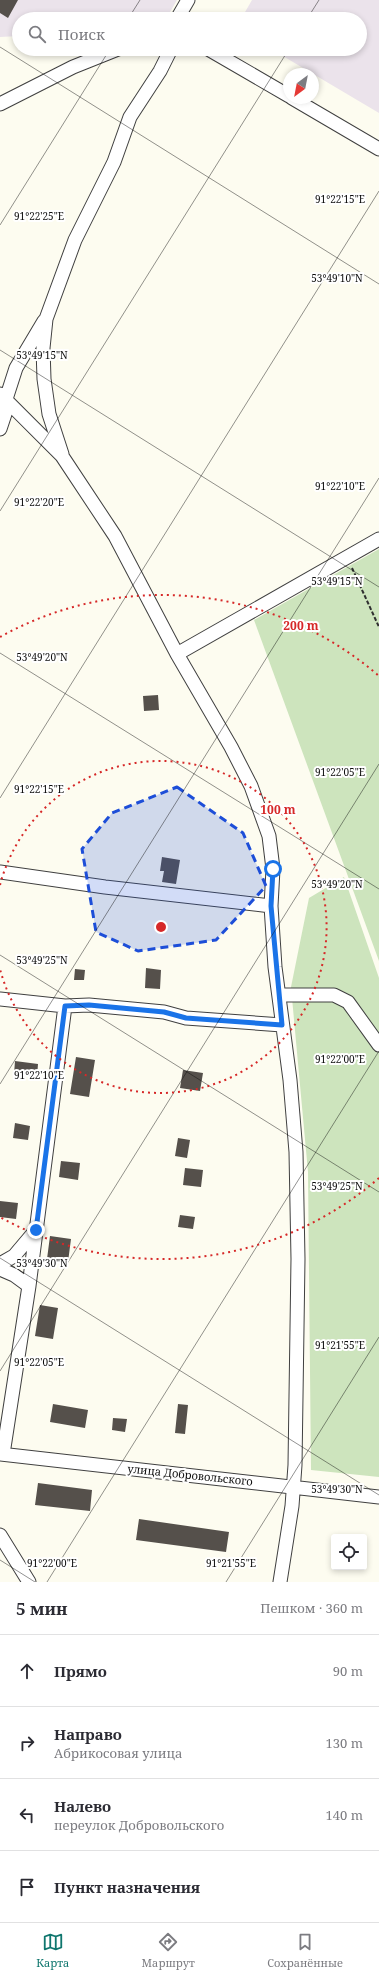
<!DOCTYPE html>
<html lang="ru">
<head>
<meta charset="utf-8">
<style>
	body { margin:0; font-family:"Noto Serif",serif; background:#f7f7f7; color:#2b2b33 }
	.controls { position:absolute; right:12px; bottom:12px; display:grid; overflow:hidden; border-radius:4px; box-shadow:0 2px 6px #0003 }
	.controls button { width:36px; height:36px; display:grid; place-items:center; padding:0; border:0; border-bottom:1px solid #e1e1e2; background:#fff; color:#2b2b33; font:20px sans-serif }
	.compass { position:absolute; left:283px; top:68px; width:36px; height:36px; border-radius:50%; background:#fff; box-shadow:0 2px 6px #0003; rotate:212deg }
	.stop { position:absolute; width:12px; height:12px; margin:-9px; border:3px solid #1a73e8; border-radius:50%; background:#fff }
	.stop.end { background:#1a73e8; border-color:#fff; box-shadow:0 1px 4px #0008 }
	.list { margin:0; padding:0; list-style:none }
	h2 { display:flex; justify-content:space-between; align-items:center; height:52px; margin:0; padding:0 16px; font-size:17px }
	h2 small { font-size:13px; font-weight:400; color:#7c7c81 }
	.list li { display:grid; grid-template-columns:26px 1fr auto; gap:12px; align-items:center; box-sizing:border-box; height:72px; padding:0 16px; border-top:1px solid #e1e1e2 }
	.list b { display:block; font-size:15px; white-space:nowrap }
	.list p { margin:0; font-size:13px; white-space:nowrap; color:#7c7c81 }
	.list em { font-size:13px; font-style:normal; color:#7c7c81 }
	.icon { flex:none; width:22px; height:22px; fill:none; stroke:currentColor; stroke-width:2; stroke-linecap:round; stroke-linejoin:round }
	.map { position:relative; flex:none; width:379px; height:1582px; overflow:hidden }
	.search { position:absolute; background:#fff; box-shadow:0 2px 6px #0003; left:12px; right:12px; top:12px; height:44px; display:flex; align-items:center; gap:10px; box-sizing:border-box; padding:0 14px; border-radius:22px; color:#7c7c81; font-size:15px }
	.sheet { height:340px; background:#fff }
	nav { display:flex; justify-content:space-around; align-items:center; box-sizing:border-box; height:56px; border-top:1px solid #e1e1e2; background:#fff; font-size:11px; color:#7c7c81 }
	nav a { display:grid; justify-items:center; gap:2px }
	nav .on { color:#0f766e }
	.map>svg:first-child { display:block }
	.industrial { fill:#ebe3eb }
	.green { fill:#cde4bd }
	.building { fill:#55504b }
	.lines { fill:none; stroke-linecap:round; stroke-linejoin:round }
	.minor-casing { stroke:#404040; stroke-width:15 }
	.path { stroke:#2f2f2f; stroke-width:2; stroke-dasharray:4 2; stroke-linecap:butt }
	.minor { stroke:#fff; stroke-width:13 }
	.route { stroke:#1a73e8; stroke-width:5 }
	.marked { fill:#1d4ed8; fill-opacity:0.2; stroke:#1d4ed8; stroke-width:3; stroke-dasharray:8 5; stroke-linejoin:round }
	.ticks { fill:none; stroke:#0d0d0d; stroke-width:1; stroke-opacity:0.45 }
	.ring { fill:none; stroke:#d62828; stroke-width:2; stroke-dasharray:2 4 }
	.labels { text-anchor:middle; stroke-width:4; stroke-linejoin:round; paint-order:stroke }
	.street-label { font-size:11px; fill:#0d0d0d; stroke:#fff }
	.ticks-label { font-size:10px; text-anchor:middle; fill:#0d0d0d; stroke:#fff; stroke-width:4; stroke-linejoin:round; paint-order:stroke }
	.centre { fill:#d62828; stroke:#fff; stroke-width:2 }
	.ring-label { font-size:12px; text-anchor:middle; font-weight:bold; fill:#d62828; stroke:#fff; stroke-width:4; stroke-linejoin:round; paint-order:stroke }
</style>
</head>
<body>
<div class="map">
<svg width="379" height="1582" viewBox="0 0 379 1582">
	<rect width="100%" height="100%" fill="#fdfcf0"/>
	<path class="industrial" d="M0 0H177L166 19H19V36L0 37Z
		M252 0H379V113L271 49H360V19H241Z"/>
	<path class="green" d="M379 549V961L254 620Z
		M344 877 379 978V1477L311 1470 308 1172 291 987 309 898Z"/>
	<path class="building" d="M0 0H18L8 18 0 13Z
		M158 695 159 710 144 711 143 696Z
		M162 857 180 860 176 884 162 882 164 871H160Z
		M146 968 161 970 160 989 145 988Z
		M75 969 85 970 84 980H74Z
		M76 1057 95 1060 89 1097 70 1094Z
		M15 1061 38 1064 37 1077 14 1074Z
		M183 1070 203 1073 200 1091 180 1088Z
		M15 1123 30 1126 28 1140 13 1138Z
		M178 1138 190 1140 187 1158 175 1156Z
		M61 1161 80 1163 78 1180 59 1177Z
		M185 1168 203 1170 201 1187 183 1185Z
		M0 1201 18 1203 16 1219 0 1217Z
		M180 1215 195 1217 193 1229 178 1227Z
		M50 1236 71 1239 68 1262 47 1259Z
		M40 1305 58 1308 53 1339 35 1336Z
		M53 1404 88 1410 85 1428 50 1422Z
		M178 1404 188 1405 185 1434 175 1433Z
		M113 1418 127 1419 125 1432 112 1430Z
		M38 1483 92 1490 90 1511 35 1505Z
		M139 1519 229 1532 226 1552 136 1540Z"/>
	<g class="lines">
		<defs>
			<path id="minor" d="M177 19 188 0
				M208 49 289 96
				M292 98 379 149
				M0 104 73 67 118 49
				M0 394 62 456 115 536 177 654 231 747 251 786 269 836 273 869 271 906 275 967 290 1080 296 1152 298 1259 295 1465 292 1506 280 1582
				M0 429 5 414 6 399 16 368 44 321
				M62 454 49 414 44 379 43 348 46 319 75 240 114 162 130 117 160 71 171 49
				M177 654 379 539
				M0 872 105 887 271 906
				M279 995H334L348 1002 379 1045
				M0 999 65 1006 89 1005 164 1012 186 1018 282 1025
				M0 1264 14 1256 36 1230
				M0 1269 14 1275 29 1286
				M0 1454 379 1497
				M3 1454 29 1286 65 1006
				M0 1535 29 1582"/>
		</defs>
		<use href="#minor" class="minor-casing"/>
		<path class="path" d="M352 568 379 627"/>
		<use href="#minor" class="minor"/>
	</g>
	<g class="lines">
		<path class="route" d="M36 1230 65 1006 89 1005 164 1012 186 1018 282 1025 271 906 273 869"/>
	</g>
	<path class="marked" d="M177 787 243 833 266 886 216 940 138 951 96 932 82 849 112 813Z"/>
	<path class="ticks" d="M128 19 140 0M307 19 319 0M0 47 379 284M0 225 110 49M0 350 379 587M0 511 289 49M0 653 379 889M0 798 379 191M0 955 379 1192M0 1084 379 478M0 1258 379 1495M0 1371 379 764M0 1560 35 1582M47 1582 379 1051M226 1582 379 1337"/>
	<g class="ring">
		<path d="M0 885A166 166 0 1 1 0 969"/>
		<path d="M379 1178A332 332 0 0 1 0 1217M0 637A332 332 0 0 1 379 676"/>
	</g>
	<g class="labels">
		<g class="street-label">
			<text transform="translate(190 1475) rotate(6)" y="4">улица Добровольского</text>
		</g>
	</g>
	<g class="ticks-label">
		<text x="340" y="203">91°22'15"E</text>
		<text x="39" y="220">91°22'25"E</text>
		<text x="337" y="282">53°49'10"N</text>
		<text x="42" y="359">53°49'15"N</text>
		<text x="340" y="490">91°22'10"E</text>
		<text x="39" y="506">91°22'20"E</text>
		<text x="337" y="585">53°49'15"N</text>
		<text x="42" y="661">53°49'20"N</text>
		<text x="340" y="776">91°22'05"E</text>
		<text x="39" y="793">91°22'15"E</text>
		<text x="337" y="888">53°49'20"N</text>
		<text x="42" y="964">53°49'25"N</text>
		<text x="340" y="1063">91°22'00"E</text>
		<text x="39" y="1079">91°22'10"E</text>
		<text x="337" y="1190">53°49'25"N</text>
		<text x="42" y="1267">53°49'30"N</text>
		<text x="340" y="1349">91°21'55"E</text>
		<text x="39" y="1366">91°22'05"E</text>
		<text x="337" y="1493">53°49'30"N</text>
		<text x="52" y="1567">91°22'00"E</text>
		<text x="231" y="1567">91°21'55"E</text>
	</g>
	<circle cx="161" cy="927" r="6" class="centre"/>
	<g class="ring-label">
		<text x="301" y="630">200 m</text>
		<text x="278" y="814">100 m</text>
	</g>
</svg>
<div class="controls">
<button><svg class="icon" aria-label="locate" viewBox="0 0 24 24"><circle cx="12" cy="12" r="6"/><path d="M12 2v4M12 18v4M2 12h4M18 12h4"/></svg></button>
</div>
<svg class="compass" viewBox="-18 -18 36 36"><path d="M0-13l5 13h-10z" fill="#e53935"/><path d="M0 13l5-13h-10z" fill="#7c7c81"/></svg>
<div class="stop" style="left:273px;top:869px"></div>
<div class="stop end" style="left:36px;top:1230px"></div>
<div class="search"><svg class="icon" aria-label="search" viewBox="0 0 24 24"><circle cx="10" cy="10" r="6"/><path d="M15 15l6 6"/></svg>Поиск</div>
</div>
<section class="sheet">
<h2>5 мин<small>Пешком · 360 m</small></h2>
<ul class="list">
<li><svg class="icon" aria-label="ahead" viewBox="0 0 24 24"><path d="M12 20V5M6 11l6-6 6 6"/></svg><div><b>Прямо</b></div><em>90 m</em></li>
<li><svg class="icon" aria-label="right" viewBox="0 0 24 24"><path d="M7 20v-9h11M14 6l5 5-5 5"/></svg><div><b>Направо</b><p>Абрикосовая улица</p></div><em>130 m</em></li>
<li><svg class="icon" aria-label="left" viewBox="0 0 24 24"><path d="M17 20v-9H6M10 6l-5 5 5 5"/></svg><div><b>Налево</b><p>переулок Добровольского</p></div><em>140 m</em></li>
<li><svg class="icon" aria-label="arrive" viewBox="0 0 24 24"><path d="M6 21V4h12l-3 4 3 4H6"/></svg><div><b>Пункт назначения</b></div></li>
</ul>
</section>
<nav>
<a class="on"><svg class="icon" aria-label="map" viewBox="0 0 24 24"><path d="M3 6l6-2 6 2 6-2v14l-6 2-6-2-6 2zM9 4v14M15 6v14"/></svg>Карта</a>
<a><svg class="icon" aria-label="directions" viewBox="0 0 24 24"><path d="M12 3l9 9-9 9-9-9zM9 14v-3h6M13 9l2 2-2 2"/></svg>Маршрут</a>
<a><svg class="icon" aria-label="saved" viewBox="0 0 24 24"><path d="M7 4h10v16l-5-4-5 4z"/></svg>Сохранённые</a>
</nav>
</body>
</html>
